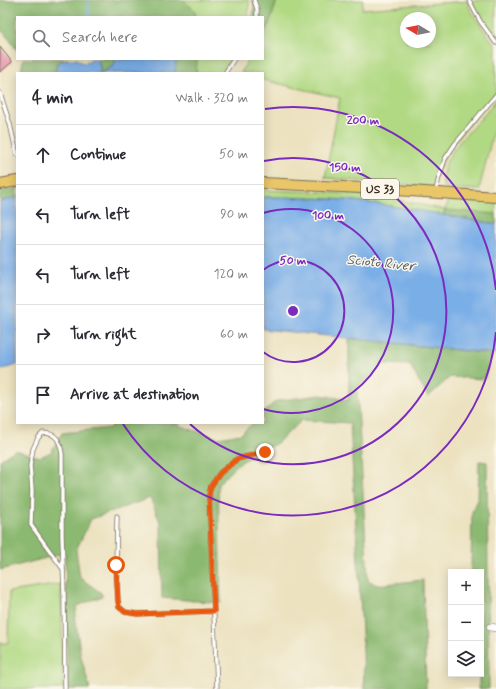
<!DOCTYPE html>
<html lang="en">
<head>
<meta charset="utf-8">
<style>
	body { margin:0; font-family:Mynerve,sans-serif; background:#f2f2f3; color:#2b2b33 }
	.controls { position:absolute; right:12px; bottom:12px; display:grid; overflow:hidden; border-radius:0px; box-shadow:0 2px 10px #0003 }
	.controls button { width:36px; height:36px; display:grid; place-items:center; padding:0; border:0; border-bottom:1px solid #e1e1e2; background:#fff; color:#2b2b33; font:20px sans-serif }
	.compass { position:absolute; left:400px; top:12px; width:36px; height:36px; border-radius:50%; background:#fff; box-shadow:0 2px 10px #0003; rotate:280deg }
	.stop { position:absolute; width:12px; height:12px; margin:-9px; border:3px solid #ea580c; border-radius:50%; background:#fff }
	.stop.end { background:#ea580c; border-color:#fff; box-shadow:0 1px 4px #0008 }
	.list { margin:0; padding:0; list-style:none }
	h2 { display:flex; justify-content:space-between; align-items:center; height:52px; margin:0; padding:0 16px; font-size:17px }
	h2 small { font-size:13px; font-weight:400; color:#7c7c81 }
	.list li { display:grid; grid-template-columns:26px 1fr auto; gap:12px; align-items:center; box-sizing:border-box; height:60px; padding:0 16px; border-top:1px solid #e1e1e2 }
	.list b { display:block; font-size:15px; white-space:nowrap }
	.list em { font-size:13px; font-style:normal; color:#7c7c81 }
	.icon { flex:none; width:22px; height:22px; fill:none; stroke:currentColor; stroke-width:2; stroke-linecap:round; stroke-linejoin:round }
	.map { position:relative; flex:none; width:496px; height:689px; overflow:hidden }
	.search { position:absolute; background:#fff; box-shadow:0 2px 10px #0003; left:16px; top:16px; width:248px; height:44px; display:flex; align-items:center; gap:10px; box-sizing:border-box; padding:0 14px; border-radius:0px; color:#7c7c81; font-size:15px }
	.panel { position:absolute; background:#fff; box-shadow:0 2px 10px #0003; left:16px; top:72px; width:248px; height:352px; border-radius:0px }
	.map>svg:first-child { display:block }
	.green { fill:#b1d983; stroke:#768250; fill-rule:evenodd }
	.forest { fill:#8cb971; stroke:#647248 }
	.water { fill:#7aaee7; stroke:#5a6c82 }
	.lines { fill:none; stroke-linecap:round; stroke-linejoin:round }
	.stream { stroke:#7aaee7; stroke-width:2 }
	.building { fill:#e893ad }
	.lane-casing { stroke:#796a57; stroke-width:5 }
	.street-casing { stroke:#796a57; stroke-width:8 }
	.primary-casing { stroke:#796a57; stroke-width:12 }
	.lane { stroke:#fff; stroke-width:3.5 }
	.street { stroke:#fff; stroke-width:7 }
	.primary { stroke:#e9c769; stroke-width:10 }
	.route { stroke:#ea580c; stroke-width:5 }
	.ring { fill:none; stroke:#7b2cbf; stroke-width:2 }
	.labels { text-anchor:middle; stroke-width:3; stroke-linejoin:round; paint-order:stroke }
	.shield { fill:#fbf7ec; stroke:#75685c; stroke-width:1 }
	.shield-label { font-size:12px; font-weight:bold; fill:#3b2a1e }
	.water-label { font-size:14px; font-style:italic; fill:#515864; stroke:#fbf7ec }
	.centre { fill:#7b2cbf; stroke:#fbf7ec; stroke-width:2 }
	.ring-label { font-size:12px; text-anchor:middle; font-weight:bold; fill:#7b2cbf; stroke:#fbf7ec; stroke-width:3; stroke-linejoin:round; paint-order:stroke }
</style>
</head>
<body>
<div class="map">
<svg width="496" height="689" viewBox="0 0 496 689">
	<rect width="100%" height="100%" fill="#fbf7ec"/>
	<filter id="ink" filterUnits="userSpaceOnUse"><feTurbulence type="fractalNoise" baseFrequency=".025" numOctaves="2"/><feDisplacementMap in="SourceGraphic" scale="8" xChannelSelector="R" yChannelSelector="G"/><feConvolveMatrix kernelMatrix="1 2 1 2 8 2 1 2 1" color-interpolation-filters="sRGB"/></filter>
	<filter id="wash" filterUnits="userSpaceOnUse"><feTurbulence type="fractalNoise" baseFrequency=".012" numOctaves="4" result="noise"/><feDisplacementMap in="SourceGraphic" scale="16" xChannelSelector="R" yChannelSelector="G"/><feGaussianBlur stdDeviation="0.9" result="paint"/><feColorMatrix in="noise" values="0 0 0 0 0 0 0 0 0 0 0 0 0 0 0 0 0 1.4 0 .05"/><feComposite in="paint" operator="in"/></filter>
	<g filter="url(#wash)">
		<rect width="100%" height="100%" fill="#ece2c0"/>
		<path class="green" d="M184 0H249V5L248 17H196L194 10Z
			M277 0H363L362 9 467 1 469 7 480 25 496 46V91L493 97 452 145 443 161 432 187 325 178 340 98 263 80V73H241L248 59H263V36L270 22ZM406 18H430V42H406Z
			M479 0H496V40L481 20 471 1Z
			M197 59H231L222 73H196Z
			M496 99V121L479 190 446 188 443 186C437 152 481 125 496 99Z
			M263 190 322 192 381 196 445 210 452 193 496 196V224C446 216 396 205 345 200 318 198 290 197 263 197Z
			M61 584 63 689H0V643H8L9 592Z"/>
		<path class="forest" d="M0 0H184L194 10 196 17H17V50L5 34 0 29Z
			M253 0H277L270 22 263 36V17H253L254 4Z
			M23 59H67L57 63 55 73H21Z
			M98 59H116L113 66 101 73Z
			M175 59H197L196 73H175Z
			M17 188V197L0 202V191Z
			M445 210 496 214V224L443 215Z
			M349 338 492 354 484 379 450 377 428 397 410 365 385 364 357 388 368 580 377 585 423 580 426 689H364L363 649 350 423 302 420 277 443 239 463 218 484 221 603 162 598 161 524 150 498 91 519 76 550 80 578 100 592 103 596 77 606 75 618 81 657 90 689H68L65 553 0 570V460L15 450 40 457 51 452 62 433 109 428 115 423H179L180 426 218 438 241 434 253 423H263V413L276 401 320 395 349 400Z
			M479 461 487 462 489 689H479V674H481V572H471L472 512 478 500Z"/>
		<path class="water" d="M67 59H77L83 63 90 61V59H98L101 73 113 66 116 59H175L176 61 175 73H55L57 63Z
			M17 197V365L0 370V202Z
			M263 197C290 197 318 198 345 200 396 205 446 216 496 224V354L263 329Z"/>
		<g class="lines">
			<path class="stream" d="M89 0 88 13 91 17"/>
		</g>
		<g id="blocks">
			<path class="building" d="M0 47 12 62 0 72Z"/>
		</g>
	</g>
	<g filter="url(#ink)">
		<use href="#blocks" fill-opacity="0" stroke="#796a57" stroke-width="1"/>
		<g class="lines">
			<defs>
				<path id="lane" d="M254 0 257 9V17
					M469 0 480 21 496 43
					M225 73 234 59
					M0 93 10 124 17 155
					M436 191 439 177 445 159 455 144 496 95
					M117 516 116 565 118 601 119 607 125 612 137 614 214 611
					M63 569 31 525 32 490 30 466 33 449 38 438 43 433C57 433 60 441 62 454V536L64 594 65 689
					M217 689 209 495 211 486 220 473 237 459 265 452H269"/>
				<path id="street" d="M490 627 496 628"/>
				<path id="primary" d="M263 183 382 189 496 197
					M0 184 17 181"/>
			</defs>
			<use href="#lane" class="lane-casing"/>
			<use href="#street" class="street-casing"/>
			<use href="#primary" class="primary-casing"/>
			<use href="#lane" class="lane"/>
			<use href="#street" class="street"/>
			<use href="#primary" class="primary"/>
		</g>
	</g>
	<g class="lines" filter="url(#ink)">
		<path class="route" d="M116 565 118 601 119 607 125 612 137 614 214 611 209 495 211 486 220 473 237 459 265 452"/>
	</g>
	<g class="ring">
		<path d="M263 270A51 51 0 1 1 263 352"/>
		<path d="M263 213A102 102 0 1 1 263 409"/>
		<path d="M264 161A153 153 0 1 1 190 424"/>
		<path d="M496 332A204 204 0 0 1 123 424M265 109A204 204 0 0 1 496 290"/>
	</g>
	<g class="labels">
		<rect class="shield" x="361" y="179" width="38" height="20" rx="3"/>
		<g class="shield-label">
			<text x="380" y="193">US 33</text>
		</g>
		<g class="water-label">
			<text transform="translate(381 262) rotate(6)" y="5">Scioto River</text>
		</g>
	</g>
	<circle cx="293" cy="311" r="6" class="centre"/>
	<g class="ring-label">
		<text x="363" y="124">200 m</text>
		<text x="345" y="171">150 m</text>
		<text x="328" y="219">100 m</text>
		<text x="293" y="264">50 m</text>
	</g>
</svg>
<div class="controls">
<button>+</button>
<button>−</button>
<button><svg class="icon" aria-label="layers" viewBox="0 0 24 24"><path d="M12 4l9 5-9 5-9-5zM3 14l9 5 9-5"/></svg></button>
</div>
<svg class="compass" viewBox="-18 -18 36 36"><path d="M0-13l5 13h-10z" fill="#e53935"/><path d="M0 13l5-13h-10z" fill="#7c7c81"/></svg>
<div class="stop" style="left:116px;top:565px"></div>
<div class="stop end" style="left:265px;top:452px"></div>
<div class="search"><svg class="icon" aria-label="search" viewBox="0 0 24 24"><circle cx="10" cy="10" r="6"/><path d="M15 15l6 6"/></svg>Search here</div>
<section class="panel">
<h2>4 min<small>Walk · 320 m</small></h2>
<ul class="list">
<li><svg class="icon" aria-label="ahead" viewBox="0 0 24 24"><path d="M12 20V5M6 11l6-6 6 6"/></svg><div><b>Continue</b></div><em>50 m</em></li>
<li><svg class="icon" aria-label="left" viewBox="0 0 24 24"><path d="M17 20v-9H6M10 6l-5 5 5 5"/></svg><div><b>Turn left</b></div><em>90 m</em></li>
<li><svg class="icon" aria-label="left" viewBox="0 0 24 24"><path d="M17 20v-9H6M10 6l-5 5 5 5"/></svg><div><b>Turn left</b></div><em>120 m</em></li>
<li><svg class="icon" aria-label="right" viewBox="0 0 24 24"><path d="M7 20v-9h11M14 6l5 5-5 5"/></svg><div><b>Turn right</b></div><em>60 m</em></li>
<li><svg class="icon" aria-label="arrive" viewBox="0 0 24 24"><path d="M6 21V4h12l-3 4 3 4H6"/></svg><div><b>Arrive at destination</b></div></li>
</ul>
</section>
</div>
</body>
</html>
